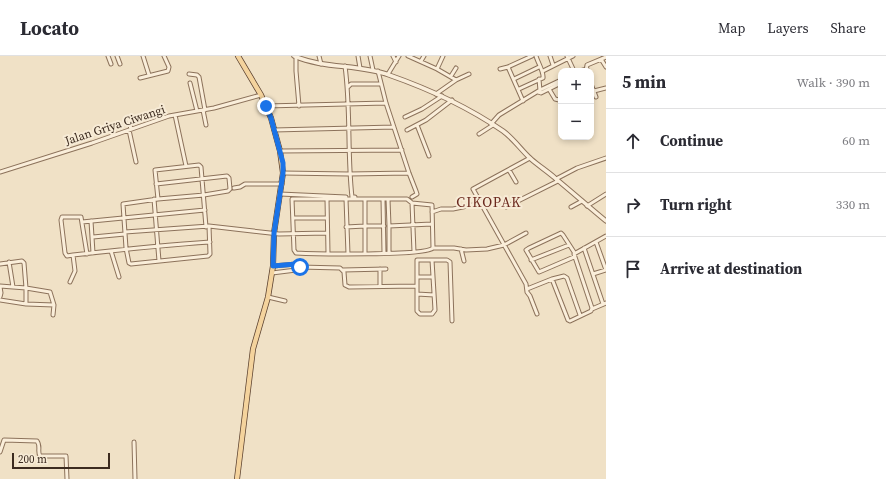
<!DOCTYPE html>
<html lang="en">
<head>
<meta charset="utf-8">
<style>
	body { margin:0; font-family:"Source Serif 4",serif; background:#f2f2f3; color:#2b2b33 }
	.controls { position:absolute; right:12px; top:12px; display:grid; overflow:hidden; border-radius:8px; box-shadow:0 2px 6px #0003 }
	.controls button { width:36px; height:36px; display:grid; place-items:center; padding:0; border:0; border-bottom:1px solid #e1e1e2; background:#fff; color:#2b2b33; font:20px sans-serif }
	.scale { position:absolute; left:12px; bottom:10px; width:98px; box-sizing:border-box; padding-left:4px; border:2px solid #3c2b1f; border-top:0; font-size:11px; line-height:14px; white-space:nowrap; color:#3c2b1f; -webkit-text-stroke:3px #f7ebd6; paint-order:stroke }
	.stop { position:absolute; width:12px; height:12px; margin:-9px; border:3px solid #1a73e8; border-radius:50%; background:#fff }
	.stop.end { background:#1a73e8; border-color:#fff; box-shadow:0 1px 4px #0008 }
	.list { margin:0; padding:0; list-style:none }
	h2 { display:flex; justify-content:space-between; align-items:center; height:52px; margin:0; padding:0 16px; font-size:17px }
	h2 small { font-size:13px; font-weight:400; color:#7c7c81 }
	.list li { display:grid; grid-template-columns:26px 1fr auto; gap:12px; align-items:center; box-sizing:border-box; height:64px; padding:0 16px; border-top:1px solid #e1e1e2 }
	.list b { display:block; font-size:15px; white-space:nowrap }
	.list em { font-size:13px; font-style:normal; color:#7c7c81 }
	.icon { flex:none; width:22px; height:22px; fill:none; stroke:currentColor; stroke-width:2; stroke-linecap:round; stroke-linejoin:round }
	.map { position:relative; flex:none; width:606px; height:423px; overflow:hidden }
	header { display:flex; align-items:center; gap:24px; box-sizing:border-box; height:56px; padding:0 20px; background:#fff; border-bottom:1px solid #e1e1e2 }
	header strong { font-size:19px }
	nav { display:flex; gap:22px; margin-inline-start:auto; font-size:14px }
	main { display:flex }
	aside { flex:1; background:#fff }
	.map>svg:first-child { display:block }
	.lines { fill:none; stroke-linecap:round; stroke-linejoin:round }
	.minor-casing { stroke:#8c725b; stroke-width:5 }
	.tertiary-casing { stroke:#8c725b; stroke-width:5.5 }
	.primary-casing { stroke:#5a402f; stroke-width:6 }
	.minor { stroke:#faeeda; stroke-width:3 }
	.tertiary { stroke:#faeeda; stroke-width:3.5 }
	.primary { stroke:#f4d39d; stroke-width:4.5 }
	.route { stroke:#1a73e8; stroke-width:5 }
	.labels { text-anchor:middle; stroke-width:4; stroke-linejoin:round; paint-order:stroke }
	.street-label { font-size:12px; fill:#3c2b1f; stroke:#f7ebd6 }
	.quarter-label { font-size:14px; letter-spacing:1px; fill:#6a281d; stroke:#f7ebd6 }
</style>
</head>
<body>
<header>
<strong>Locato</strong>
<nav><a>Map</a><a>Layers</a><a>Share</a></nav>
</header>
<main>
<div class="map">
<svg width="606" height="423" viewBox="0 0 606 423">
	<rect width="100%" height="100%" fill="#f0e1c6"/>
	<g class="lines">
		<defs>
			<path id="minor" d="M108 0 111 8
				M117 0 120 8
				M143 0 149 19
				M319 0 321 8
				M358 0 360 12
				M370 0 373 14
				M393 0 396 6
				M408 0 437 13 456 24 436 38
				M550 0 553 9
				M567 0 574 15
				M296 1V15L299 50
				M601 3 606 11
				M421 5 424 0
				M345 10C351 54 347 98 352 141H355
				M508 11 523 45
				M437 13 443 0
				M500 13 508 11 532 0
				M378 15 386 47 409 117 416 135 417 138 412 141
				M543 15 573 0
				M580 15 587 13
				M586 15 587 9 606 1
				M189 18 197 19 199 21 205 54
				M388 18 399 0
				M451 20 456 12
				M140 22 168 15 169 11 164 0
				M514 23 539 11
				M539 23 540 35
				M456 24 469 18
				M190 27 197 55
				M591 28 596 41
				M348 31 351 28H381
				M519 33 543 22C544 16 538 7 536 0
				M549 33 555 43 559 44 561 43
				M594 35 606 32
				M538 36 541 37 561 27
				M266 50 386 47
				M203 54 206 69
				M175 59 186 110
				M405 61 422 53 442 40
				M128 62 131 73
				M491 68 499 59 540 34 561 24
				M417 69 429 100
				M129 74 136 106
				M274 74 394 71
				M407 74 426 64 452 44
				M479 78 493 69
				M280 95 402 94
				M530 102 473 133 526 228 527 236 530 240 537 258
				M509 114 516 126
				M0 116 92 87 169 60 214 52 261 39
				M283 117 349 118 409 117
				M556 123 577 112 606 102
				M156 128 227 120 229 122 230 133 228 135 204 139 158 143 123 148 126 192 129 207 131 208 208 200 210 198 209 170
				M234 132 240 131 245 128H282
				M280 138 346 141
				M154 143 159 205
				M158 143 155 114 199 109 201 111 206 171
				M292 143H407L412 147 432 149 433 192C426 200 313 198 296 197L294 194Z
				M327 143 328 197
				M346 143 348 198
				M365 143V170H384
				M383 143 384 197
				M388 143 389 170V197
				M412 147 414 196
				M587 150 606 138
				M506 151 558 125
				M571 151 582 145
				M432 156 441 153H453L482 147
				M293 162H327
				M91 165 93 197
				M82 166 205 154
				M389 170 432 168
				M346 171 365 170V198
				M125 176 209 170 279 178 327 177
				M93 181 125 178
				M596 186 606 214
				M433 192H454L466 194 487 193 504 189 526 177
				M584 192 603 248
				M461 193 464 205
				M111 195 119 221
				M574 196 563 179 561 177 529 192 526 194 539 216 574 201
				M87 198 81 161H62L61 164 65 197 67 200 73 199C118 194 164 189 210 186
				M417 204H432L435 254 432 258H420L417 255Z
				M432 204H447L450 206 452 265
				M531 204 569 189
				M9 206 13 231
				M0 208 22 205 24 207 26 232V248
				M273 210 296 208 300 211 340 212 344 216 345 229 349 231 416 230
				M380 213V230
				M343 214 386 213
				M272 217 296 214 300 211
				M593 218 606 214
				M417 221H433
				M552 223 568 264 570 265 591 255 592 252 574 198 606 180
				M70 226 75 215 73 199
				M0 230 26 232 50 236 54 249 53 259
				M0 231 1 237 0 241
				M527 233 552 223 564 220 567 222 580 259
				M417 238 434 239
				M268 241 285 245
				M0 244 26 248 54 249
				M592 253 606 247
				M134 386 135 423
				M0 396 4 384 37 385C41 390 37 396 40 400H66L67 423"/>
			<path id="tertiary" d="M294 0C324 13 358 8 389 19 429 33 468 51 503 75 514 83 521 94 531 103 539 110 547 115 555 122 572 136 589 151 606 165"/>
			<path id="primary" d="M237 423 253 293 268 241 273 210 274 177 283 117 280 95 271 62 261 39 238 0"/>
		</defs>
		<use href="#minor" class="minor-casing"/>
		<use href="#tertiary" class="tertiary-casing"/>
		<use href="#primary" class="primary-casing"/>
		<use href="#minor" class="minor"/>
		<use href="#tertiary" class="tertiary"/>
		<use href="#primary" class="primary"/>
	</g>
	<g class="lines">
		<path class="route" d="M266 50 271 62 283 107V117L280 138 274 177 273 210 296 208 300 211"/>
	</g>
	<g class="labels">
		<g class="street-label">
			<text transform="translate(115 69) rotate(-18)" y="4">Jalan Griya Ciwangi</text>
		</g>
		<g class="quarter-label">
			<text x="489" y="151">CIKOPAK</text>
		</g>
	</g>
</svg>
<div class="controls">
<button>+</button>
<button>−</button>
</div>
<div class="scale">200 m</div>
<div class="stop" style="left:300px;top:211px"></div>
<div class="stop end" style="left:266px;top:50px"></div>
</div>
<aside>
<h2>5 min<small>Walk · 390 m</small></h2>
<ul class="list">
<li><svg class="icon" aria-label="ahead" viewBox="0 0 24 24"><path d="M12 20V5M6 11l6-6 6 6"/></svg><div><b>Continue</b></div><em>60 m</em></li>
<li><svg class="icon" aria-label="right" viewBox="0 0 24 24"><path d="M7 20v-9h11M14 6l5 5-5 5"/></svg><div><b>Turn right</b></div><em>330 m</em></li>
<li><svg class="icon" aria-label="arrive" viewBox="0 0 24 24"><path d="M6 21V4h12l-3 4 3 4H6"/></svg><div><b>Arrive at destination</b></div></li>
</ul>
</aside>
</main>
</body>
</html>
